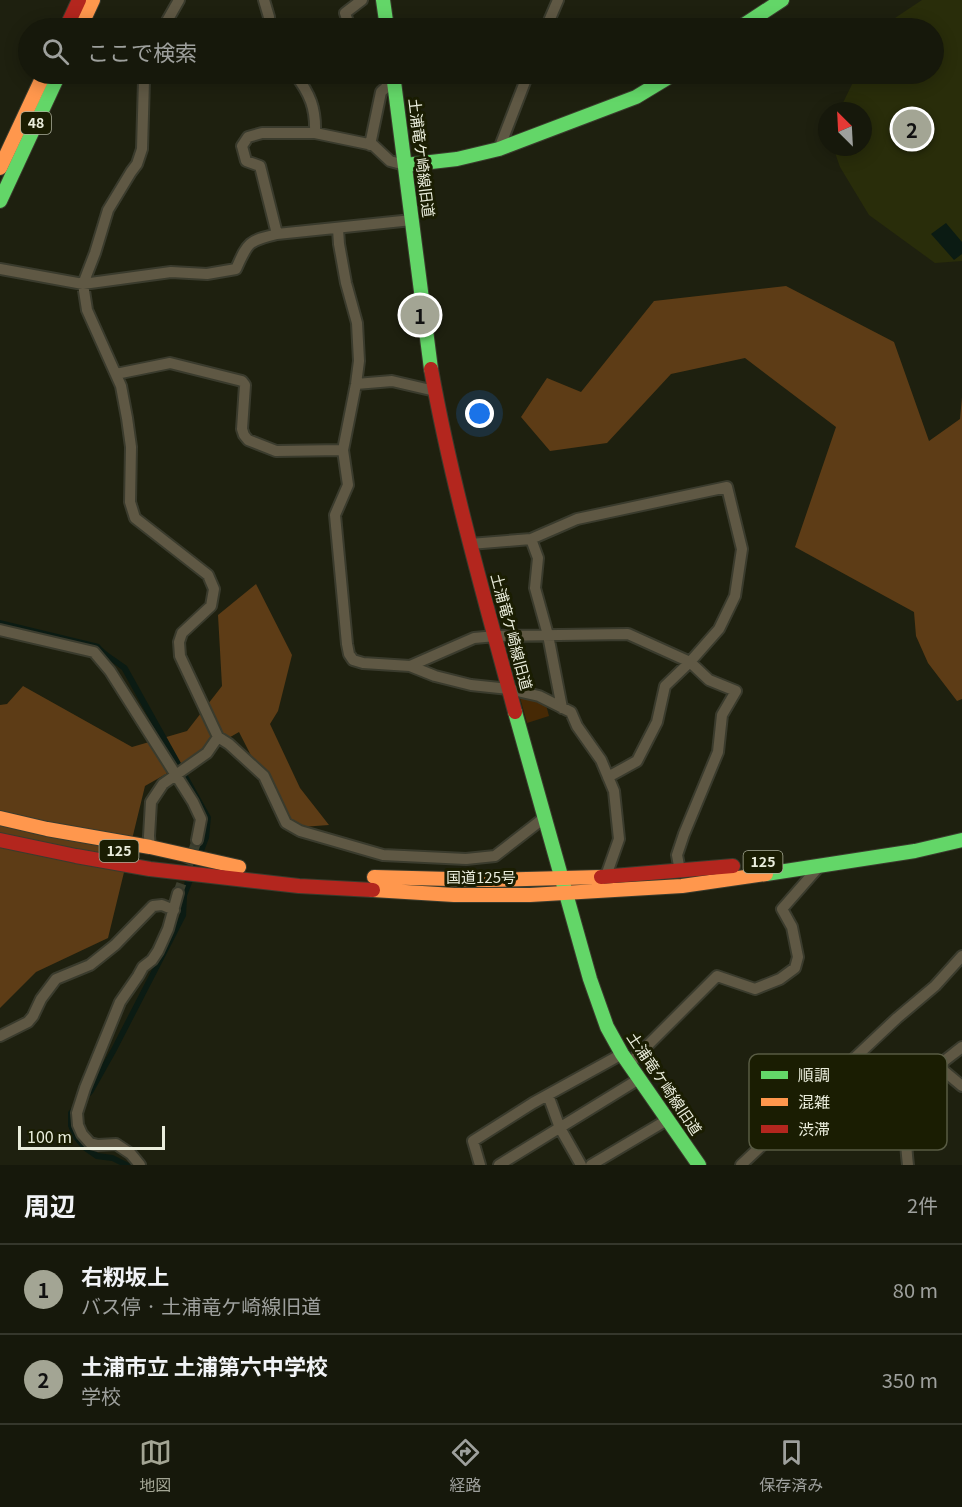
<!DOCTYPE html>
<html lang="ja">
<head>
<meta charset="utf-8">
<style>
	body { margin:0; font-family:Georgia,"Noto Sans JP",serif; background:#232519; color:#f1f3f6 }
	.compass { position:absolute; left:818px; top:102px; width:54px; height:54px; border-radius:50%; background:#16180b; box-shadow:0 3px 15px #0003; rotate:336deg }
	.scale { position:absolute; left:18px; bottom:15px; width:147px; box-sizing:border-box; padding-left:6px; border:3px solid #eaeddc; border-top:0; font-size:16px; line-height:21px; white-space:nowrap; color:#eaeddc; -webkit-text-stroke:4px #1a1d02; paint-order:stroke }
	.you { position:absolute; left:480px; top:414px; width:21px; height:21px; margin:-15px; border:4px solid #fff; border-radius:50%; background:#1a73e8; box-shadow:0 0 0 9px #1a73e833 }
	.badge { display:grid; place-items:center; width:39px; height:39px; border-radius:50%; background:#a3a594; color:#111; font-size:20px; font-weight:700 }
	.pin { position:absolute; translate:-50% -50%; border:3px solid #fff; box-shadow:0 2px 6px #0006 }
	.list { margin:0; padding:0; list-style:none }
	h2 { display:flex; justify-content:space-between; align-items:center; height:78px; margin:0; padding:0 24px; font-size:26px }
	h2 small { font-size:20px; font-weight:400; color:#9ea09d }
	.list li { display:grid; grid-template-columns:39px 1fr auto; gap:18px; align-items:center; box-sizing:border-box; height:90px; padding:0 24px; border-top:2px solid #35372c }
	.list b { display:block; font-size:22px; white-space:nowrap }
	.list p { margin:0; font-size:20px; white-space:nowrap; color:#9ea09d }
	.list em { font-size:20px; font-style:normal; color:#9ea09d }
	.icon { flex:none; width:33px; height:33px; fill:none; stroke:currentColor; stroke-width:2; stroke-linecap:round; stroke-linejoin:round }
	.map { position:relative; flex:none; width:962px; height:1165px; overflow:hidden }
	.search { position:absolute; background:#16180b; box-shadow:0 3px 15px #0003; left:18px; right:18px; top:18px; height:66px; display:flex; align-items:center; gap:15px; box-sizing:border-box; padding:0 21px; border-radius:33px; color:#9ea09d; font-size:22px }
	.sheet { height:258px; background:#16180b }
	nav { display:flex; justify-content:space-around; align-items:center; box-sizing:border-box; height:84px; border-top:2px solid #35372c; background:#16180b; font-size:16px; color:#9ea09d }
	nav a { display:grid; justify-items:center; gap:3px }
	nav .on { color:#a3a594 }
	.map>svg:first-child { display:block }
	.built { fill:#292d0a }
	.green { fill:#462905 }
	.forest { fill:#5d3c16 }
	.water { fill:#0b1b13 }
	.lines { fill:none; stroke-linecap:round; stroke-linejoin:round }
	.street-tunnel { stroke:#3d3f2e; stroke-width:10; stroke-dasharray:10 5; stroke-linecap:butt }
	.street-casing { stroke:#3a3b2d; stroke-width:14 }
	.fast-casing { stroke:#3a3b2d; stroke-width:16 }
	.slow-casing { stroke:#3a3b2d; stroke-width:16 }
	.jam-casing { stroke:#3a3b2d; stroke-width:16 }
	.street { stroke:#5f5844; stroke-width:10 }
	.fast { stroke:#63d668; stroke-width:14 }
	.slow { stroke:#ff974d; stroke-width:14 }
	.jam { stroke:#b3261e; stroke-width:14 }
	.labels { text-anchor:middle; stroke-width:6; stroke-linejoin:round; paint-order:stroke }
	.shield { fill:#1a1d02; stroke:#acaf9b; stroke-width:1.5 }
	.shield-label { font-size:14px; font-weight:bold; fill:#eaeddc }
	.street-label { font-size:15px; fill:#eaeddc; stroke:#1a1d02 }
	.key { fill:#1a1d02; stroke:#585b43; stroke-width:1.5 }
	.key-label { font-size:16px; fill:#eaeddc }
</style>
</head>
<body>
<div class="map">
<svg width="962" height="1165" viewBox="0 0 962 1165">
	<rect width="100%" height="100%" fill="#1e200f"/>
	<path class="built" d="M922 0H962V261L935 263 869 215 840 167 833 147H863V111H839L857 74H934V28H882L883 26Z"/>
	<path class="green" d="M519 694 545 701 549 716 527 723Z"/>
	<path class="forest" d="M786 286 894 342 929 441 960 419 962 397V699L957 701 928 663 916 636 914 612 795 547 836 427 745 358 671 374 607 443 550 451 521 417 547 378 581 392 654 301Z
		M256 584 292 655 278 711 270 724 300 788 329 825 288 828 239 732 145 786 108 938 36 972 0 1008V705L7 704 23 686 132 747 187 731 222 686 218 615Z"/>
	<path class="water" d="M946 223 962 242V254L954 260 931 234Z
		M0 620 99 644C106 653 118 659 127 666L211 817 209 838 187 896 186 916 116 1052 93 1093 74 1113 88 1145 98 1153 113 1155 133 1165H120L112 1161 96 1159 83 1150 73 1138 68 1126V1112L88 1089 111 1049 180 915V894L203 837 204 818 122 670 108 659 0 627Z"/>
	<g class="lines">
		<path class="street-tunnel" d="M178 893 197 840"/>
		<defs>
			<path id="street" d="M264 0 269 17 268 28
				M163 28 179 0
				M350 28 345 13 362 0
				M546 28 558 0
				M145 74 144 80 142 149 137 164 131 172 108 210 95 253 83 284 87 310 121 386 127 418 131 447 130 502 135 518 208 575 214 589 211 606 182 633 179 642 180 656 218 737 207 753 163 784 151 802 149 836 150 847
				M295 74C310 94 316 108 315 133
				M370 145 381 92 394 80 376 74
				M499 149 528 74
				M338 229 339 244 346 283 357 323 359 361 356 384 343 450 348 485 335 515 347 644 349 654 353 660 363 663 410 666 435 676 471 685 509 689 539 696 571 712 577 726 601 760 614 791 619 839 606 876
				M277 234 260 166 246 161 242 146 248 137 262 133H315L373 145 390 161 405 165
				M0 269 83 284 171 272 207 274 236 269C248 242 248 241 277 234L412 220
				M116 374 170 363 242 381 245 385 242 429 244 435 248 440 276 451 343 450
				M356 384 392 381 435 391
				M531 539 538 558 535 588 548 635 562 708
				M0 630 94 652 110 671 193 802 201 819 197 840
				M410 666 474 638 496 636 628 634 690 662 719 629 735 596 742 549 727 487 577 519 531 539 470 544
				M218 737 229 744 264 776 286 823 300 831 383 855 466 859 495 856 544 818
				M608 777 637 761 657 722 665 686 690 662 709 680 736 691 722 715 718 752 684 834 677 855 680 871
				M0 1036 28 1022 33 1016 41 999 56 979 90 965 115 945 153 906 162 905 174 910
				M857 1056 912 1104
				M629 1064 717 976 755 989 780 979 795 968 798 957 792 927 782 909 817 869
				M938 1066 962 1086
				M548 1095 560 1128 581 1165
				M140 1165 131 1154 116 1144 98 1145 90 1143 82 1134 78 1125 77 1113 85 1088 120 1002 138 976 143 967 152 960 158 951 168 929 178 893
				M480 1165 473 1141 533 1103 622 1054
				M499 1165 639 1079
				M591 1165 667 1120
				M741 1165 897 1018 935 986 962 956
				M908 1165C905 1140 904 1113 917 1090 927 1072 946 1060 962 1047"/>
			<path id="fast" d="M383 0 387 28
				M739 28 782 0
				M393 74 431 369
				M405 165 457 159 499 149 636 97 674 74
				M0 201 59 74
				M515 712 590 979 607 1027 622 1054 699 1165
				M766 874 915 851 962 840"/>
			<path id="slow" d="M80 28 93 0
				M0 168 44 74
				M0 818 47 829 150 847 239 867
				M374 877 488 880 601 877
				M373 890 454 895H530L682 886 766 874"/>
			<path id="jam" d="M66 28 79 0
				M431 369C452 486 485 599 515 712
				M0 840 76 856 150 869 299 886 373 890
				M601 877 733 866"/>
		</defs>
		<use href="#street" class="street-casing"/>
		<use href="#fast" class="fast-casing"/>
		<use href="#slow" class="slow-casing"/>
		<use href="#jam" class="jam-casing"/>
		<use href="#street" class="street"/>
		<use href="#fast" class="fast"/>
		<use href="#slow" class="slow"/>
		<use href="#jam" class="jam"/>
	</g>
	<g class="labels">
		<g class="shield">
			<rect x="21" y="112" width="30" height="22" rx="4.5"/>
			<rect x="99.5" y="840" width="39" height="22" rx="4.5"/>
			<rect x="743.5" y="851" width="39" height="22" rx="4.5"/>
		</g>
		<g class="shield-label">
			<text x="36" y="128">48</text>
			<text x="119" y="856">125</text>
			<text x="763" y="867">125</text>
		</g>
		<g class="street-label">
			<text transform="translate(421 158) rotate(83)" y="5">土浦竜ケ崎線旧道</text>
			<text transform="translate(511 632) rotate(75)" y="5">土浦竜ケ崎線旧道</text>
			<text x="481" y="883">国道125号</text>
			<text transform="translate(664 1084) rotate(56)" y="5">土浦竜ケ崎線旧道</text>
		</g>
	</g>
	<rect x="749" y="1054" width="198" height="96" rx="9" class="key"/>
	<rect x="761" y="1071" width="27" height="8" fill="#63d668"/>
	<rect x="761" y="1098" width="27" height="8" fill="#ff974d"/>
	<rect x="761" y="1125" width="27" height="8" fill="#b3261e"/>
	<g class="key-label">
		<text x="798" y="1081">順調</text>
		<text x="798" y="1108">混雑</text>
		<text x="798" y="1135">渋滞</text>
	</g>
</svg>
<svg class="compass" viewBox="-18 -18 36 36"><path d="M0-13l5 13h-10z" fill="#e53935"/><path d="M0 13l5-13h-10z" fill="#9ea09d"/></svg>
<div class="scale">100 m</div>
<div class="you"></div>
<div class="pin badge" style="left:420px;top:315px">1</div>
<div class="pin badge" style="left:912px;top:129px">2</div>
<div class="search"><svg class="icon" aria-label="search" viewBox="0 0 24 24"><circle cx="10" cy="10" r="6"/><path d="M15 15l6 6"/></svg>ここで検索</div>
</div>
<section class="sheet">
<h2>周辺<small>2件</small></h2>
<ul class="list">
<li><span class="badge">1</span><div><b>右籾坂上</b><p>バス停 · 土浦竜ケ崎線旧道</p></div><em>80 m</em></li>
<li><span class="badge">2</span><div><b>土浦市立 土浦第六中学校</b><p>学校</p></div><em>350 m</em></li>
</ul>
</section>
<nav>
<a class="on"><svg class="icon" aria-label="map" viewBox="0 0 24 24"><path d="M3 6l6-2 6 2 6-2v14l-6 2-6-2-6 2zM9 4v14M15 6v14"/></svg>地図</a>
<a><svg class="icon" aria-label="directions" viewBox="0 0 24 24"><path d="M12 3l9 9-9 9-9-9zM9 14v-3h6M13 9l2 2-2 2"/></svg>経路</a>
<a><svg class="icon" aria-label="saved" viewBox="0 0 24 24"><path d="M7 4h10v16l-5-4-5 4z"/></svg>保存済み</a>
</nav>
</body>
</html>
